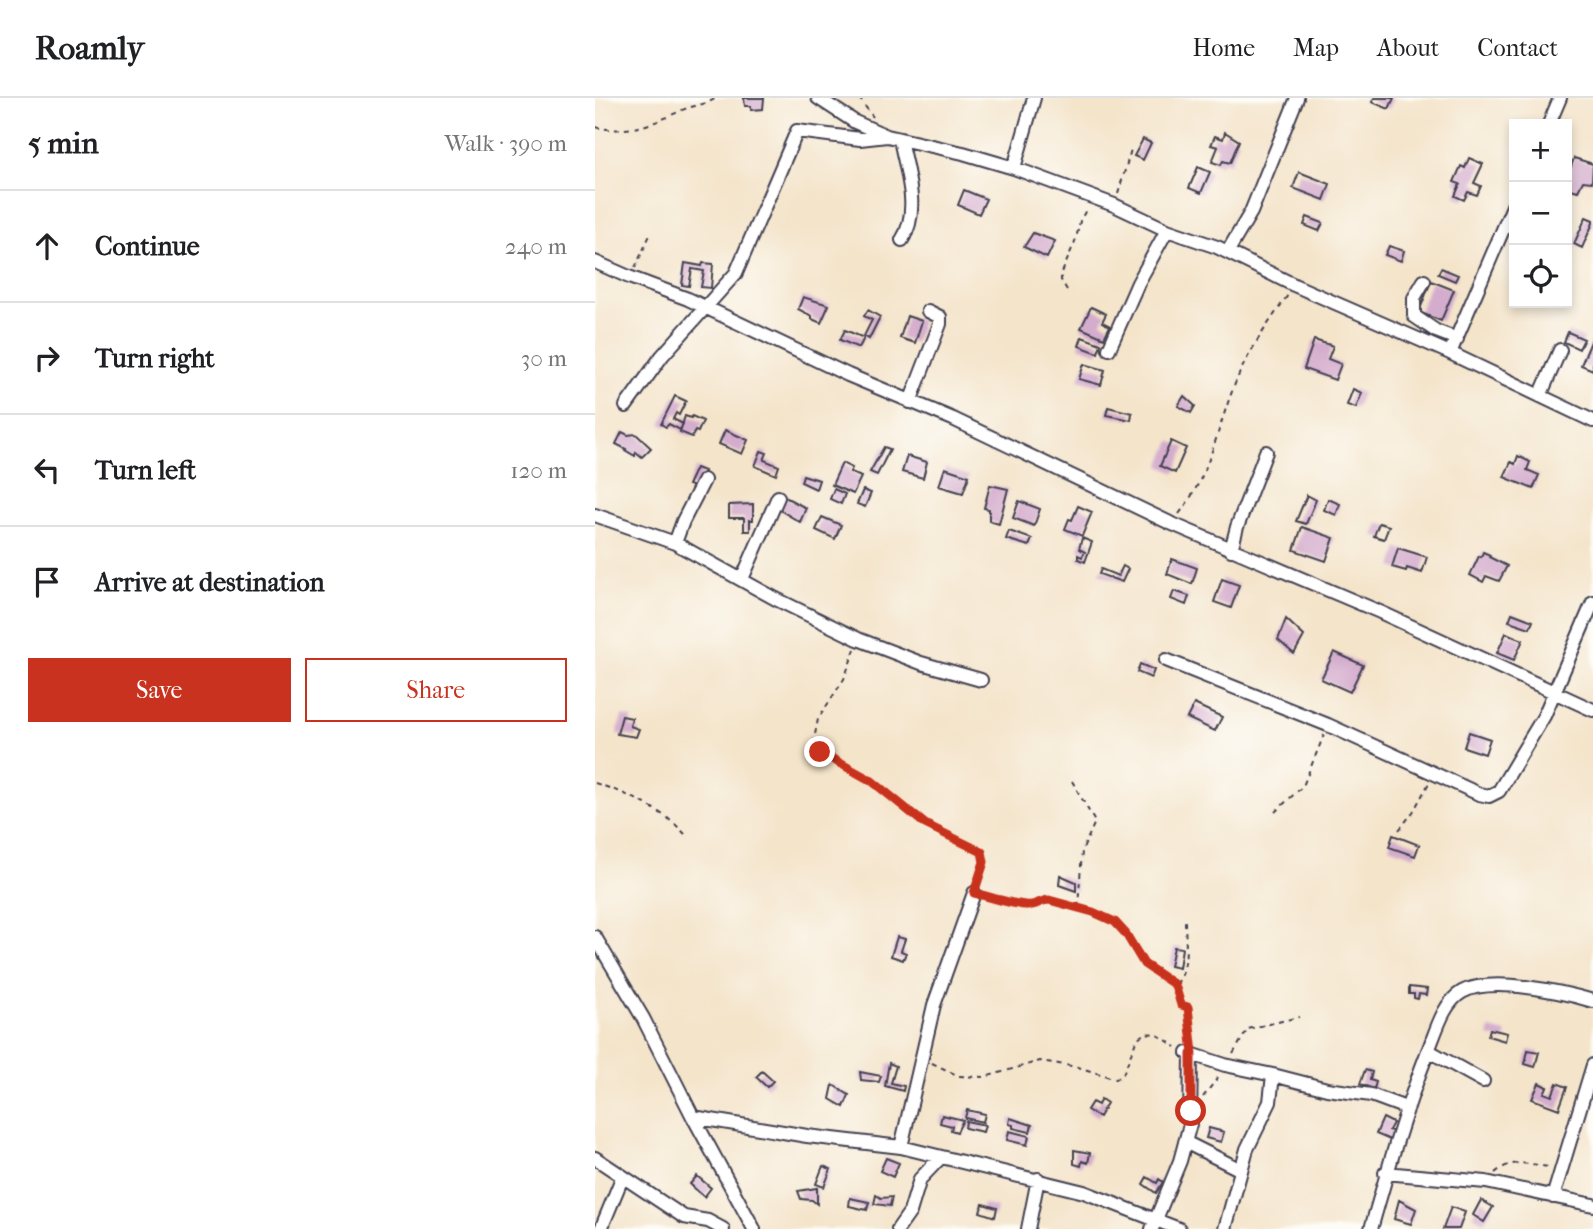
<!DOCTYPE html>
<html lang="en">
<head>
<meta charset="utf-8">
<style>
	body { margin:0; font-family:"IM FELL French Canon",serif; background:#f2f2f2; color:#202124 }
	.controls { position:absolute; right:21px; top:21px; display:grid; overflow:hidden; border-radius:0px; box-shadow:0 4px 10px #0003 }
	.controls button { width:63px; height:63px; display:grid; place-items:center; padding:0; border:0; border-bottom:2px solid #e0e0e0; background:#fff; color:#202124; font:35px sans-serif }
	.stop { position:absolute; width:21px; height:21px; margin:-16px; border:5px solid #c8321e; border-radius:50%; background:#fff }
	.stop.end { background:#c8321e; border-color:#fff; box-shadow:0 2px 7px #0008 }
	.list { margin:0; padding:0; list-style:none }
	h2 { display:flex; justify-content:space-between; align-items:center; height:91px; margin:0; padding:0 28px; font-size:30px }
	h2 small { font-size:23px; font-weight:400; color:#757577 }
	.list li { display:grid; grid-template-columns:46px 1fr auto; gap:21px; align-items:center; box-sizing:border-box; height:112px; padding:0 28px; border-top:2px solid #e0e0e0 }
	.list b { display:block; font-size:26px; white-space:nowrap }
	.list em { font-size:23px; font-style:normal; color:#757577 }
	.actions { display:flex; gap:14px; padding:21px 28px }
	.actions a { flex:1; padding:16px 0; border:2px solid #c8321e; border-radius:0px; text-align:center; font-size:24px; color:#c8321e }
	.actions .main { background:#c8321e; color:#fff }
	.icon { flex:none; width:38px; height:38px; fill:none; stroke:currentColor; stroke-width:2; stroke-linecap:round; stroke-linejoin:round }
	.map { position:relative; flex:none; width:998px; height:1131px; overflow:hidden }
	header { display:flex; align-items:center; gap:42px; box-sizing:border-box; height:98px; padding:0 35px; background:#fff; border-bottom:2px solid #e0e0e0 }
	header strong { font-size:33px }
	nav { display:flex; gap:38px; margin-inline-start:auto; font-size:24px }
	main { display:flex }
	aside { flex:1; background:#fff }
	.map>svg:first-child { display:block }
	.building { fill:#d4accd }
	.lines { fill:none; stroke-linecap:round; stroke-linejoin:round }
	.street-casing { stroke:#423f50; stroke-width:16 }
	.path { stroke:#423f50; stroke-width:2; stroke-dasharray:5 5; stroke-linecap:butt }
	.street { stroke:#fff; stroke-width:12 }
	.route { stroke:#c8321e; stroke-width:9 }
</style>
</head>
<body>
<header>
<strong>Roamly</strong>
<nav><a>Home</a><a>Map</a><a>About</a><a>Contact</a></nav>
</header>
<main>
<aside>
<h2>5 min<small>Walk · 390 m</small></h2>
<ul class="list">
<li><svg class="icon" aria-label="ahead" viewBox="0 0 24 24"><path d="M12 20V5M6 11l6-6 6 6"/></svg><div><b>Continue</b></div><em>240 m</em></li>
<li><svg class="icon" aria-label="right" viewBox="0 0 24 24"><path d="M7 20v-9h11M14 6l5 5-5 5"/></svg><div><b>Turn right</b></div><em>30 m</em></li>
<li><svg class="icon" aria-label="left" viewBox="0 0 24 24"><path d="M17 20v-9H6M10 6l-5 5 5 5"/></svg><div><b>Turn left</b></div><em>120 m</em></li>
<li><svg class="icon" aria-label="arrive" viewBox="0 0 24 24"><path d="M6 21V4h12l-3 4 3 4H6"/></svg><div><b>Arrive at destination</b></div></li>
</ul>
<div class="actions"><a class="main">Save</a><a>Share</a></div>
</aside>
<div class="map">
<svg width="998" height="1131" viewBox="0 0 998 1131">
	<rect width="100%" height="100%" fill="#fdfcf7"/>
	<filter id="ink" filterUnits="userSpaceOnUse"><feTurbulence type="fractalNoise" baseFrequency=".0143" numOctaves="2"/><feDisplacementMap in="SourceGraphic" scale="14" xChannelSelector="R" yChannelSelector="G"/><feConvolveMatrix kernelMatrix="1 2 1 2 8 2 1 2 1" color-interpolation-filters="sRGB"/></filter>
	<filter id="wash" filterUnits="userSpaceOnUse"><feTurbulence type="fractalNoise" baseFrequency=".00686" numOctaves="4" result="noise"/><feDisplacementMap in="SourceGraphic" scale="28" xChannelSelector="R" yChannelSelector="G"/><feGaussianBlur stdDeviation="1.57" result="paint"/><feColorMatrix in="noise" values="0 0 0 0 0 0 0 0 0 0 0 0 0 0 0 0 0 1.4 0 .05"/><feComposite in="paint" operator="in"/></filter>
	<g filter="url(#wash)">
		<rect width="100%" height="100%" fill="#f4e4ca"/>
		<g id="blocks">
			<path class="building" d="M149 0H169L168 11 156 12V8H150Z
				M779 0H799L794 11 777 4Z
				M630 34 644 43 635 65 628 63 626 67 617 64 623 49 616 47 620 38 628 41Z
				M548 41 556 45 548 62 539 58Z
				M874 60 888 66 879 85 886 88 882 97 873 94 869 102 860 98 865 86 859 84 866 68 870 70Z
				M979 60 998 66 997 84 988 83 983 93 972 90V80Z
				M603 69 615 74 606 95 594 90Z
				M704 74 735 86 729 102 698 90Z
				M369 92 391 101 384 116 363 107Z
				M712 119 728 125 724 133 709 127Z
				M991 119 998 122V125L987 150 979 146Z
				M438 135 460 143 452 160 429 149Z
				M794 148 809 153 806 163 790 157Z
				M90 165 107 168 108 165 118 166 116 190 106 189 109 173 97 171 94 188 87 187Z
				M846 170 863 177 860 183 843 176Z
				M836 183 859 192 846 223 824 214Z
				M208 199 234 207 226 225 217 221V218L203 211Z
				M496 209 511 216 507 224 515 228 509 240 486 230Z
				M273 212 285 219 274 241 269 238 277 222 269 218Z
				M312 218 327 223 320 245 305 240Z
				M250 232 269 240 264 250 245 242Z
				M973 234 989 241 984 251 969 244Z
				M487 239 506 246 503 255 484 248Z
				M998 239V272L986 267Z
				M719 242 738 248 733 261 746 266 740 282 709 271Z
				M489 266 510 272 506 287 484 281Z
				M758 291 767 295 761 310 752 307Z
				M80 298 91 303 84 317 81 315 78 321 88 326 85 332 74 326 71 329 66 326Z
				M589 298 600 308 596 315 583 308Z
				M513 309 537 315 536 322 511 317Z
				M90 318 96 320 97 318 108 323 103 334 100 333 97 339 85 334Z
				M130 332 153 342 147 356 124 346Z
				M27 334 33 337 41 336 56 350 47 359 41 354 40 358 30 352 31 351 21 346Z
				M576 343 591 350 580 375 565 368Z
				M289 349 295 351 282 377 275 374Z
				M166 353 172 355 169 362 184 368 181 377 160 368Z
				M312 358 332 364 328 380 307 374Z
				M923 358 935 364 932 372 944 377 938 391 909 379 916 364 920 366Z
				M247 365 257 370 255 374 266 379 258 396 237 387Z
				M101 370 109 373 101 390 93 387Z
				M350 370 374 378 368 395 344 388Z
				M208 377 224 382 221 391 206 384Z
				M395 387 413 391 404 426 394 423V411L389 410Z
				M239 391 250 396 246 406 235 401Z
				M268 392 276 395 270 409 262 406Z
				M712 397 721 402 711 426 701 423Z
				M190 399 211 410 205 424 183 411Z
				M733 401 745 406 741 417 729 412Z
				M424 403 445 411 439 428 418 420Z
				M158 406V422H155V433H149V420H134V407Z
				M483 408 497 414 487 438 470 431 474 421 477 422Z
				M227 419 246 427 240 441 221 432Z
				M784 425 794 428 789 441 779 438Z
				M707 429 739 440 731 463 699 452Z
				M414 433 437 441 434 448 411 441Z
				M487 440 497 444 490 464 483 461V457L487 459 490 454 484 451Z
				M803 450 832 459 827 475 812 470 811 473 797 469Z
				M888 454 895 457 894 459 912 468 904 483 891 478 888 484 875 477 884 458 886 459Z
				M577 461 602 470 597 486 572 476Z
				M528 468 533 471 527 484 504 476 506 471 523 478Z
				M627 481 644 487 636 510 619 504Z
				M579 493 594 498 591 507 576 501Z
				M917 515 938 523 935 530 914 523Z
				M691 521 709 538 699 556 683 542Z
				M911 535 928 542 919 562 902 555Z
				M739 554 768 567 755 594 726 581Z
				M545 566 559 572 556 580 542 574Z
				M599 606 627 619 620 633 592 620Z
				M27 618 37 620 35 628 44 631 41 639 22 636Z
				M874 634 895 641 890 656 869 649Z
				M798 737 824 747 820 758 794 749Z
				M465 777 481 784V793L464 787Z
				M302 839 310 841 306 853 311 855 308 862 296 858Z
				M579 849 587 850 584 870 575 868Z
				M814 889 832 891 831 897 824 896 823 901 819 900V896H814Z
				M895 931 912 935 910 943 893 938Z
				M933 952 944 954 940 969 930 966Z
				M294 965 301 968 296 985 309 988 308 993 290 988Z
				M770 972 777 974 775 982 781 984 779 991 765 986Z
				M167 973 178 983 172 989 161 979Z
				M265 974 286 978 284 984 266 982Z
				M944 985 952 989 949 995 957 998 962 985 972 989 964 1011 937 1001Z
				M238 987 254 997 249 1009 235 1001Z
				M506 1001 512 1005 504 1019 492 1012 497 1004 503 1007Z
				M372 1012 390 1016 388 1024 370 1020Z
				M347 1017 368 1022 362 1034 356 1032 357 1028 345 1025Z
				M415 1020 437 1027 435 1034 418 1030V1027L414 1026Z
				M788 1020 798 1025 794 1032 798 1034 795 1042 781 1036Z
				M371 1023 390 1027 388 1034 370 1030Z
				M614 1030 629 1034 626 1044 611 1040Z
				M414 1033 434 1038 432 1047 412 1042Z
				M479 1052 495 1055 493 1065 487 1063 486 1068 479 1066Z
				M291 1060 304 1065 298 1079 285 1073Z
				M228 1068 236 1071 229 1089 221 1086Z
				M102 1078 116 1090 109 1099 95 1086Z
				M552 1079 562 1085 564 1081 568 1084 561 1095 548 1086Z
				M222 1090V1106L217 1102 206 1101 203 1093Z
				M281 1097 286 1100 297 1099 295 1108 279 1106Z
				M255 1100 274 1104 272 1112 254 1108Z
				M804 1102 821 1111 816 1126 799 1121Z
				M886 1102 898 1109 889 1124 878 1117Z
				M388 1106 402 1110 400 1119 385 1114Z
				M856 1109 870 1114 864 1131H848Z"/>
		</g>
	</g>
	<g filter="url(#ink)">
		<use href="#blocks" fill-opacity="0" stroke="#423f50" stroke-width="2"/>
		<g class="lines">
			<defs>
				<path id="street" d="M223 0 260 24 292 38 368 55 419 70 519 107 572 132 622 149 699 187 855 255 998 323
					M954 26 965 0
					M305 41C311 73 326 112 307 142
					M419 70 439 0
					M633 153 656 114 702 0
					M0 164 34 179 93 201 253 277 358 321 575 425 785 514 998 612
					M829 183 819 200V218L841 233 862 241
					M514 251 543 185 572 132
					M855 255 919 106
					M945 298 965 252
					M315 304 345 226V219L333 213
					M31 308 67 258 141 175 202 33 265 41 292 38
					M0 417 80 445 181 501 263 541 326 565 386 582
					M80 445 88 423 109 382
					M636 452 642 429 671 354
					M147 481 183 399
					M571 562 733 627 884 696 894 698 904 693 949 618 998 504
					M0 839 48 920 98 1019 159 1131
					M834 953 888 983
					M593 955 630 967 678 977 675 1004 652 1051 630 1131
					M678 977 732 991 776 997 811 1010
					M98 1019 212 1038 306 1049 489 1094 584 1131
					M590 1044 646 1072
					M306 1049 339 907 379 795
					M0 1060 89 1119 113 1123 128 1131
					M790 1075 891 1084 998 1107
					M958 1099 998 967
					M6 1131 27 1080
					M303 1131 315 1114 325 1081 345 1060
					M433 1131 443 1081
					M557 1131 585 1063 595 1026 596 956
					M776 1131C793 1071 810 1012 833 953 841 934 848 905 867 894 896 878 968 894 998 903"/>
			</defs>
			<use href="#street" class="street-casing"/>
			<path class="path" d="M264 0 278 19
				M0 29C33 36 56 27 85 13 97 7 109 8 121 0
				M523 96 537 48
				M40 170 55 137
				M472 192 466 182V177L481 141 485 123 492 110
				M584 416C617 374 622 328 642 281 655 251 674 224 693 197
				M260 551 249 581 223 621 218 647 237 662 277 683 330 727 387 754 389 764 382 785
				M477 683 500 724 487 753 483 809
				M0 685C33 696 66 710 90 736
				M680 714 708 688 729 637
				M804 732 818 714 834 685
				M392 797C406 800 423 809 437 807 444 806 447 802 454 802L498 814 520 824 531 836 549 866 581 886 586 907 593 909 596 945
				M581 886C595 872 590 840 590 822
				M638 956 653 931 704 919
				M337 965 364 978 390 979 445 963 483 969 521 981 528 976 542 941C556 928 569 941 581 949
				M608 999 624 978
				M900 1075C917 1060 933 1066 954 1069"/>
			<use href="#street" class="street"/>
		</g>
	</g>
	<g class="lines" filter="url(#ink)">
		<path class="route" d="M225 654 277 683 330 726 387 754 389 764 379 795C393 798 424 809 437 807 444 806 447 802 454 802L498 814 520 824 531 836 549 866 580 887 586 907 593 909 598 956H596V1013"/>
	</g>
</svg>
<div class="controls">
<button>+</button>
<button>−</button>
<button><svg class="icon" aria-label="locate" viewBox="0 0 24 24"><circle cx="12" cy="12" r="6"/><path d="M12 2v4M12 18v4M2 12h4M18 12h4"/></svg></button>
</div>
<div class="stop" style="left:596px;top:1013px"></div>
<div class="stop end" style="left:225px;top:654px"></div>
</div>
</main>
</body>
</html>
